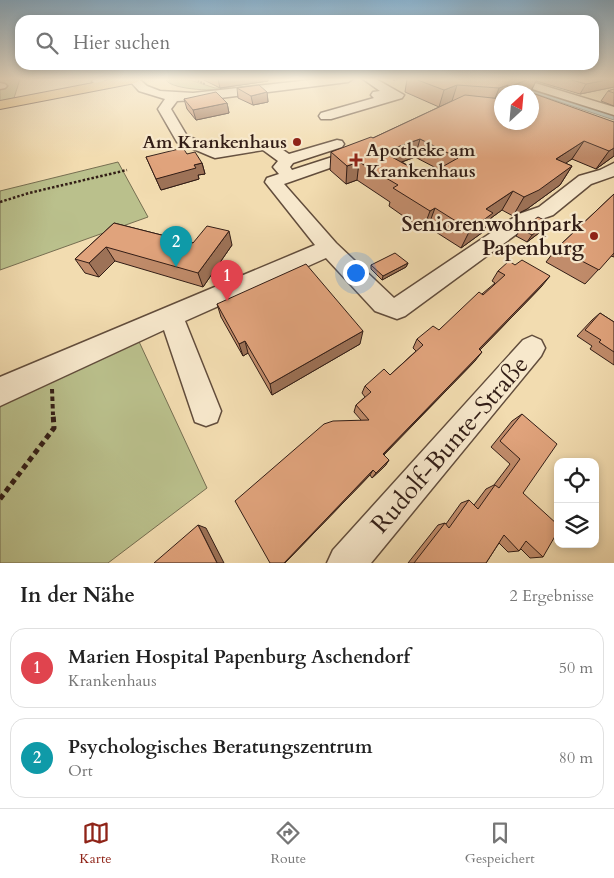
<!DOCTYPE html>
<html lang="de">
<head>
<meta charset="utf-8">
<style>
	body { margin:0; font-family:Cardo,serif; background:#f6f6f6; color:#222 }
	.controls { position:absolute; right:15px; bottom:15px; display:grid; overflow:hidden; border-radius:10px; box-shadow:0 2px 8px #0003 }
	.controls button { width:45px; height:45px; display:grid; place-items:center; padding:0; border:0; border-bottom:1px solid #e0e0e0; background:#fff; color:#222; font:25px sans-serif }
	.compass { position:absolute; left:494px; top:85px; width:45px; height:45px; border-radius:50%; background:#fff; box-shadow:0 2px 8px #0003; rotate:26deg }
	.you { position:absolute; left:355px; top:272px; width:18px; height:18px; margin:-12px; border:4px solid #fff; border-radius:50%; background:#1a73e8; box-shadow:0 0 0 8px #1a73e833 }
	.badge { display:grid; place-items:center; width:32px; height:32px; border-radius:50%; background:#8f2418; color:#fff; font-size:16px; font-weight:700 }
	.pin { position:absolute; translate:-50% -41px; filter:drop-shadow(0 1px 2px #0008) }
	.pin::after { content:''; position:absolute; top:26px; width:18px; height:15px; background:inherit; clip-path:polygon(0 0,100% 0,50% 100%) }
	.list { margin:0; padding:0; list-style:none }
	h2 { display:flex; justify-content:space-between; align-items:center; height:65px; margin:0; padding:0 20px; font-size:21px }
	h2 small { font-size:16px; font-weight:400; color:#767676 }
	.list li { display:grid; grid-template-columns:32px 1fr auto; gap:15px; align-items:center; box-sizing:border-box; height:80px; margin:0 10px 10px; padding:0 10px; border:1px solid #e0e0e0; border-radius:15px }
	.list b { display:block; font-size:19px; white-space:nowrap }
	.list p { margin:0; font-size:16px; white-space:nowrap; color:#767676 }
	.list em { font-size:16px; font-style:normal; color:#767676 }
	.icon { flex:none; width:28px; height:28px; fill:none; stroke:currentColor; stroke-width:2; stroke-linecap:round; stroke-linejoin:round }
	.map { position:relative; flex:none; width:614px; height:563px; overflow:hidden }
	.search { position:absolute; background:#fff; box-shadow:0 2px 8px #0003; left:15px; right:15px; top:15px; height:55px; display:flex; align-items:center; gap:12px; box-sizing:border-box; padding:0 18px; border-radius:15px; color:#767676; font-size:19px }
	.sheet { height:245px; background:#fff }
	nav { display:flex; justify-content:space-around; align-items:center; box-sizing:border-box; height:70px; border-top:1px solid #e0e0e0; background:#fff; font-size:14px; color:#767676 }
	nav a { display:grid; justify-items:center; gap:2px }
	nav .on { color:#8f2418 }
	.map>svg:first-child { display:block }
	.green { fill:#bac08c; stroke:#766e51 }
	.water { fill:#a1b8b7; stroke:#757a77 }
	.lines { fill:none; stroke-linecap:round; stroke-linejoin:round }
	.minor-casing { stroke:#624d3c; stroke-width:3 }
	.major-casing { stroke:#321d16; stroke-width:2 }
	.path-far3 { stroke:#321d16; stroke-width:2; stroke-dasharray:2 1; stroke-linecap:butt }
	.path-far2 { stroke:#321d16; stroke-width:2.5; stroke-dasharray:2.5 2; stroke-linecap:butt }
	.path-far1 { stroke:#321d16; stroke-width:4; stroke-dasharray:4.5 3; stroke-linecap:butt }
	.path { stroke:#321d16; stroke-width:5; stroke-dasharray:5.5 4; stroke-linecap:butt }
	.minor { fill:#f7e8cc; fill-rule:evenodd }
	.major { fill:#e9be78; fill-rule:evenodd }
	.wall { fill:#c18c6b; stroke:#321d16; fill-rule:evenodd }
	.shaded-wall { fill:#9d7257; stroke:#321d16 }
	.building { fill:#e0a37c; stroke:#321d16; fill-rule:evenodd }
	.poi-dot { fill:#8f2418; stroke:#f7e8cc; stroke-width:2 }
	.labels { text-anchor:middle; stroke-width:4.5; stroke-linejoin:round; paint-order:stroke }
	.far-poi-label { font-size:18px; font-weight:bold; fill:#321d16; stroke:#f7e8cc; text-anchor:end }
	.poi-label { font-size:21px; font-weight:bold; fill:#321d16; stroke:#f7e8cc; text-anchor:end }
	.near-street-label { font-size:25px; fill:#321d16; stroke:#f7e8cc }
</style>
</head>
<body>
<div class="map">
<svg width="614" height="563" viewBox="0 0 614 563">
	<rect width="100%" height="100%" fill="#f2dcb0"/>
	<filter id="stains"><feTurbulence type="fractalNoise" baseFrequency=".004" numOctaves="4"/><feColorMatrix values="0 0 0 0 .2 0 0 0 0 .09 0 0 0 0 .02 0 0 0 .5 -.17"/></filter>
	<radialGradient id="worn" r=".72"><stop offset=".6" stop-color="#630" stop-opacity="0"/><stop offset="1" stop-color="#630" stop-opacity=".3"/></radialGradient>
	<path class="green" d="M20 79 14 98 0 101V81Z
		M166 80H190L215 88H231C219 92 172 90 166 80Z
		M118 162 148 217 0 270V191Z
		M135 333 207 488 108 563H0V399Z"/>
	<path class="water" d="M501 79 614 115V120L494 80Z"/>
	<g class="lines">
		<defs>
			<path id="minor" d="M94 79H107L98 84 94 83 92 81Z
				M128 79H139L147 86 160 91 193 93 319 79H353L348 82 212 99 177 101 171 109 187 136 217 148 266 141 271 142 289 154 337 140 342 141 344 144 342 147 293 163 290 167 292 170 354 150H364L367 153 364 156 284 184 336 243 394 298 519 214 539 207 579 176 600 170 614 163V176L591 184 553 215 533 222 405 316 397 319 375 311 326 258 185 321 221 411 217 422 206 426 195 422 164 330 0 406V377L315 245 265 182 267 178 279 174 273 167 278 161 263 150 215 158 210 156 177 142 158 109 165 99 139 91Z
				M363 79H376L404 95 402 98 331 119H321L319 116 321 113 374 98 371 95 373 92 380 91Z
				M505 79H522L614 107V115L507 81Z
				M0 83 5 84 7 86 5 88 0 89Z
				M532 336 541 340 545 348 541 356 371 563H327L333 550 523 340Z"/>
			<path id="major" d="M114 79H142L135 83 0 109V101Z"/>
		</defs>
		<use href="#minor" class="minor-casing"/>
		<use href="#major" class="major-casing"/>
		<path class="path-far3" d="M195 79 205 84
			M393 80 401 79"/>
		<path class="path-far2" d="M0 202 29 193 127 170"/>
		<path class="path-far1" d="M52 389 53 415"/>
		<path class="path" d="M0 499 54 428 53 413"/>
		<use href="#minor" class="minor"/>
		<use href="#major" class="major"/>
	</g>
	<path class="wall" d="M202 79H268V81L220 88Z
		M407 79H517L524 80 525 79H614V87L580 94 536 81 531 91 528 92H529H502V122H614V156L596 169 572 159 565 163 572 166 560 185 527 209 513 216 502 210 491 218 483 232 461 248 428 227 423 230 389 206 390 202 357 180 346 184 330 170 331 152 373 138 439 107 405 92ZM415 157 438 169 426 176 402 162Z
		M237 88 267 92 268 102 253 105 238 98Z
		M614 89V106L601 101 608 91Z
		M184 99 227 103 229 113 196 120 187 109Z
		M187 154 202 163 205 174 198 175 199 179 161 190 146 157Z
		M614 194V257L611 256 585 284 546 262 557 248Z
		M548 222 543 230 527 242 516 236 521 229Z
		M114 223 193 243 232 245 203 287 115 261 99 277 85 273 75 259Z
		M408 263 406 267 382 280 371 269V265Z
		M498 271 542 286 480 350 475 361 384 455 389 460 385 466 372 478 370 475 285 563H270L361 420 354 412 356 405 365 397 362 393 365 386 390 375 416 351 413 348 417 339 439 330 495 283 492 281Z
		M217 304 360 344 272 395 248 353 243 356 221 317Z
		M600 313 614 322V365L590 349 592 346 577 336 592 320Z
		M522 414 523 493 543 557 530 558 521 549 519 551 508 552 499 543 486 563H408L438 525 445 523 446 524 461 503 469 500 474 505 486 489 494 485 510 464 491 447 512 421Z"/>
	<path class="shaded-wall" d="M218 79H268V81L220 88Z
		M529 79H537L531 91 527 92 511 86Z
		M611 79H614V87L580 94 586 84Z
		M457 85 452 101 439 107 444 90Z
		M508 85 505 92H502L501 101 493 104 499 88Z
		M267 92 268 102 253 105 251 96Z
		M227 103 229 113 196 120 193 110Z
		M420 139 415 157 380 170 383 152Z
		M584 141 572 159 544 178 556 159Z
		M614 148V156L596 169 609 151Z
		M359 162 357 180 346 184 347 166Z
		M202 163 205 174 198 175 199 179 161 190 156 179 194 165Z
		M572 166 560 185 527 209 513 216 524 197Z
		M513 191 502 210 491 218 483 232 461 248 470 230 486 209Z
		M435 208 428 227 423 230 430 211Z
		M548 222 543 230 527 242 532 235Z
		M229 231 232 245 203 287 198 273Z
		M106 247 115 261 99 277 89 263Z
		M408 263 406 267 382 280 383 276Z
		M550 276 542 286 472 358 479 349Z
		M363 331 360 344 272 395 270 384Z
		M245 341 248 353 243 356 239 344Z
		M482 352 475 361 379 459 383 454Z
		M389 460 385 466 372 478 376 473Z
		M373 470 370 475 285 563H284Z
		M198 525 206 528 224 563H217Z"/>
	<path class="building" d="M415 79H517L525 80 529 79 511 86 529 92H510L511 87 508 85 499 88 457 85 444 90Z
		M568 79H611L586 84Z
		M259 85 267 92 251 96 237 88Z
		M614 89V93L608 91Z
		M216 92 227 103 193 110 184 99Z
		M532 93 614 122V148L609 151 584 141 556 159 572 166 539 190 524 197 513 191 486 209 493 213 470 230 435 208 430 211 393 188 398 185 359 162 347 166 331 152 371 137 373 138 465 95 502 99V122H532ZM420 139 458 158 426 176 383 152Z
		M183 148 187 154 195 152 202 163 194 165 196 168 156 179 146 157Z
		M614 194V253L599 270 557 248Z
		M538 217 548 222 532 235 521 229Z
		M114 223 193 243 207 226 229 231 198 273 106 247 89 263 75 259Z
		M395 253 408 263 383 276 371 265Z
		M522 260 550 276 479 349 482 352 383 454 389 460 376 473 373 470 284 563H270L235 501 324 424 333 421 369 420 356 405 371 392 365 386 384 369 390 375 423 345 417 339 433 326 439 330 479 292 483 295 505 275 498 271 509 261 515 265Z
		M306 264 363 331 270 384 245 341 239 344 217 304Z
		M600 313 614 322V352L599 342 601 340 585 330Z
		M522 414 557 444 523 493 558 525V531L543 557 526 541 519 551 504 535 486 563H414L445 523 449 528 469 500 478 509 495 485 499 488 520 459 500 441Z
		M198 525 217 563H154Z"/>
	<linearGradient id="sky" x2="0" y2="1"><stop stop-color="#8bb6d4"/><stop offset="0.5" stop-color="#f9efdb"/><stop offset="1" stop-color="#f9efdb" stop-opacity="0"/></linearGradient>
	<rect width="614" height="158" fill="url(#sky)"/>
	<g class="poi-dot">
		<circle cx="297" cy="142" r="5"/>
		<path d="M353.5 152.5h5v5h5v5h-5v5h-5v-5h-5v-5h5z"/>
		<circle cx="594" cy="236" r="5"/>
	</g>
	<g class="labels">
		<g class="far-poi-label">
			<text x="287" y="148">Am Krankenhaus</text>
			<text x="366" y="156" text-anchor="start">Apotheke am<tspan x="366" dy="21">Krankenhaus</tspan></text>
		</g>
		<g class="poi-label">
			<text x="584" y="231">Seniorenwohnpark<tspan x="584" dy="24">Papenburg</tspan></text>
		</g>
		<g class="near-street-label">
			<text transform="translate(449 444) rotate(-49)" y="9">Rudolf-Bunte-Straße</text>
		</g>
	</g>
	<rect width="100%" height="100%" filter="url(#stains)"/>
	<rect width="100%" height="100%" fill="url(#worn)"/>
</svg>
<div class="controls">
<button><svg class="icon" aria-label="locate" viewBox="0 0 24 24"><circle cx="12" cy="12" r="6"/><path d="M12 2v4M12 18v4M2 12h4M18 12h4"/></svg></button>
<button><svg class="icon" aria-label="layers" viewBox="0 0 24 24"><path d="M12 4l9 5-9 5-9-5zM3 14l9 5 9-5"/></svg></button>
</div>
<svg class="compass" viewBox="-18 -18 36 36"><path d="M0-13l5 13h-10z" fill="#e53935"/><path d="M0 13l5-13h-10z" fill="#767676"/></svg>
<div class="you"></div>
<div class="pin badge" style="left:227px;top:301px;background:#e0444e">1</div>
<div class="pin badge" style="left:176px;top:267px;background:#0f9aa8">2</div>
<div class="search"><svg class="icon" aria-label="search" viewBox="0 0 24 24"><circle cx="10" cy="10" r="6"/><path d="M15 15l6 6"/></svg>Hier suchen</div>
</div>
<section class="sheet">
<h2>In der Nähe<small>2 Ergebnisse</small></h2>
<ul class="list">
<li><span class="badge" style="background:#e0444e">1</span><div><b>Marien Hospital Papenburg Aschendorf</b><p>Krankenhaus</p></div><em>50 m</em></li>
<li><span class="badge" style="background:#0f9aa8">2</span><div><b>Psychologisches Beratungszentrum</b><p>Ort</p></div><em>80 m</em></li>
</ul>
</section>
<nav>
<a class="on"><svg class="icon" aria-label="map" viewBox="0 0 24 24"><path d="M3 6l6-2 6 2 6-2v14l-6 2-6-2-6 2zM9 4v14M15 6v14"/></svg>Karte</a>
<a><svg class="icon" aria-label="directions" viewBox="0 0 24 24"><path d="M12 3l9 9-9 9-9-9zM9 14v-3h6M13 9l2 2-2 2"/></svg>Route</a>
<a><svg class="icon" aria-label="saved" viewBox="0 0 24 24"><path d="M7 4h10v16l-5-4-5 4z"/></svg>Gespeichert</a>
</nav>
</body>
</html>
